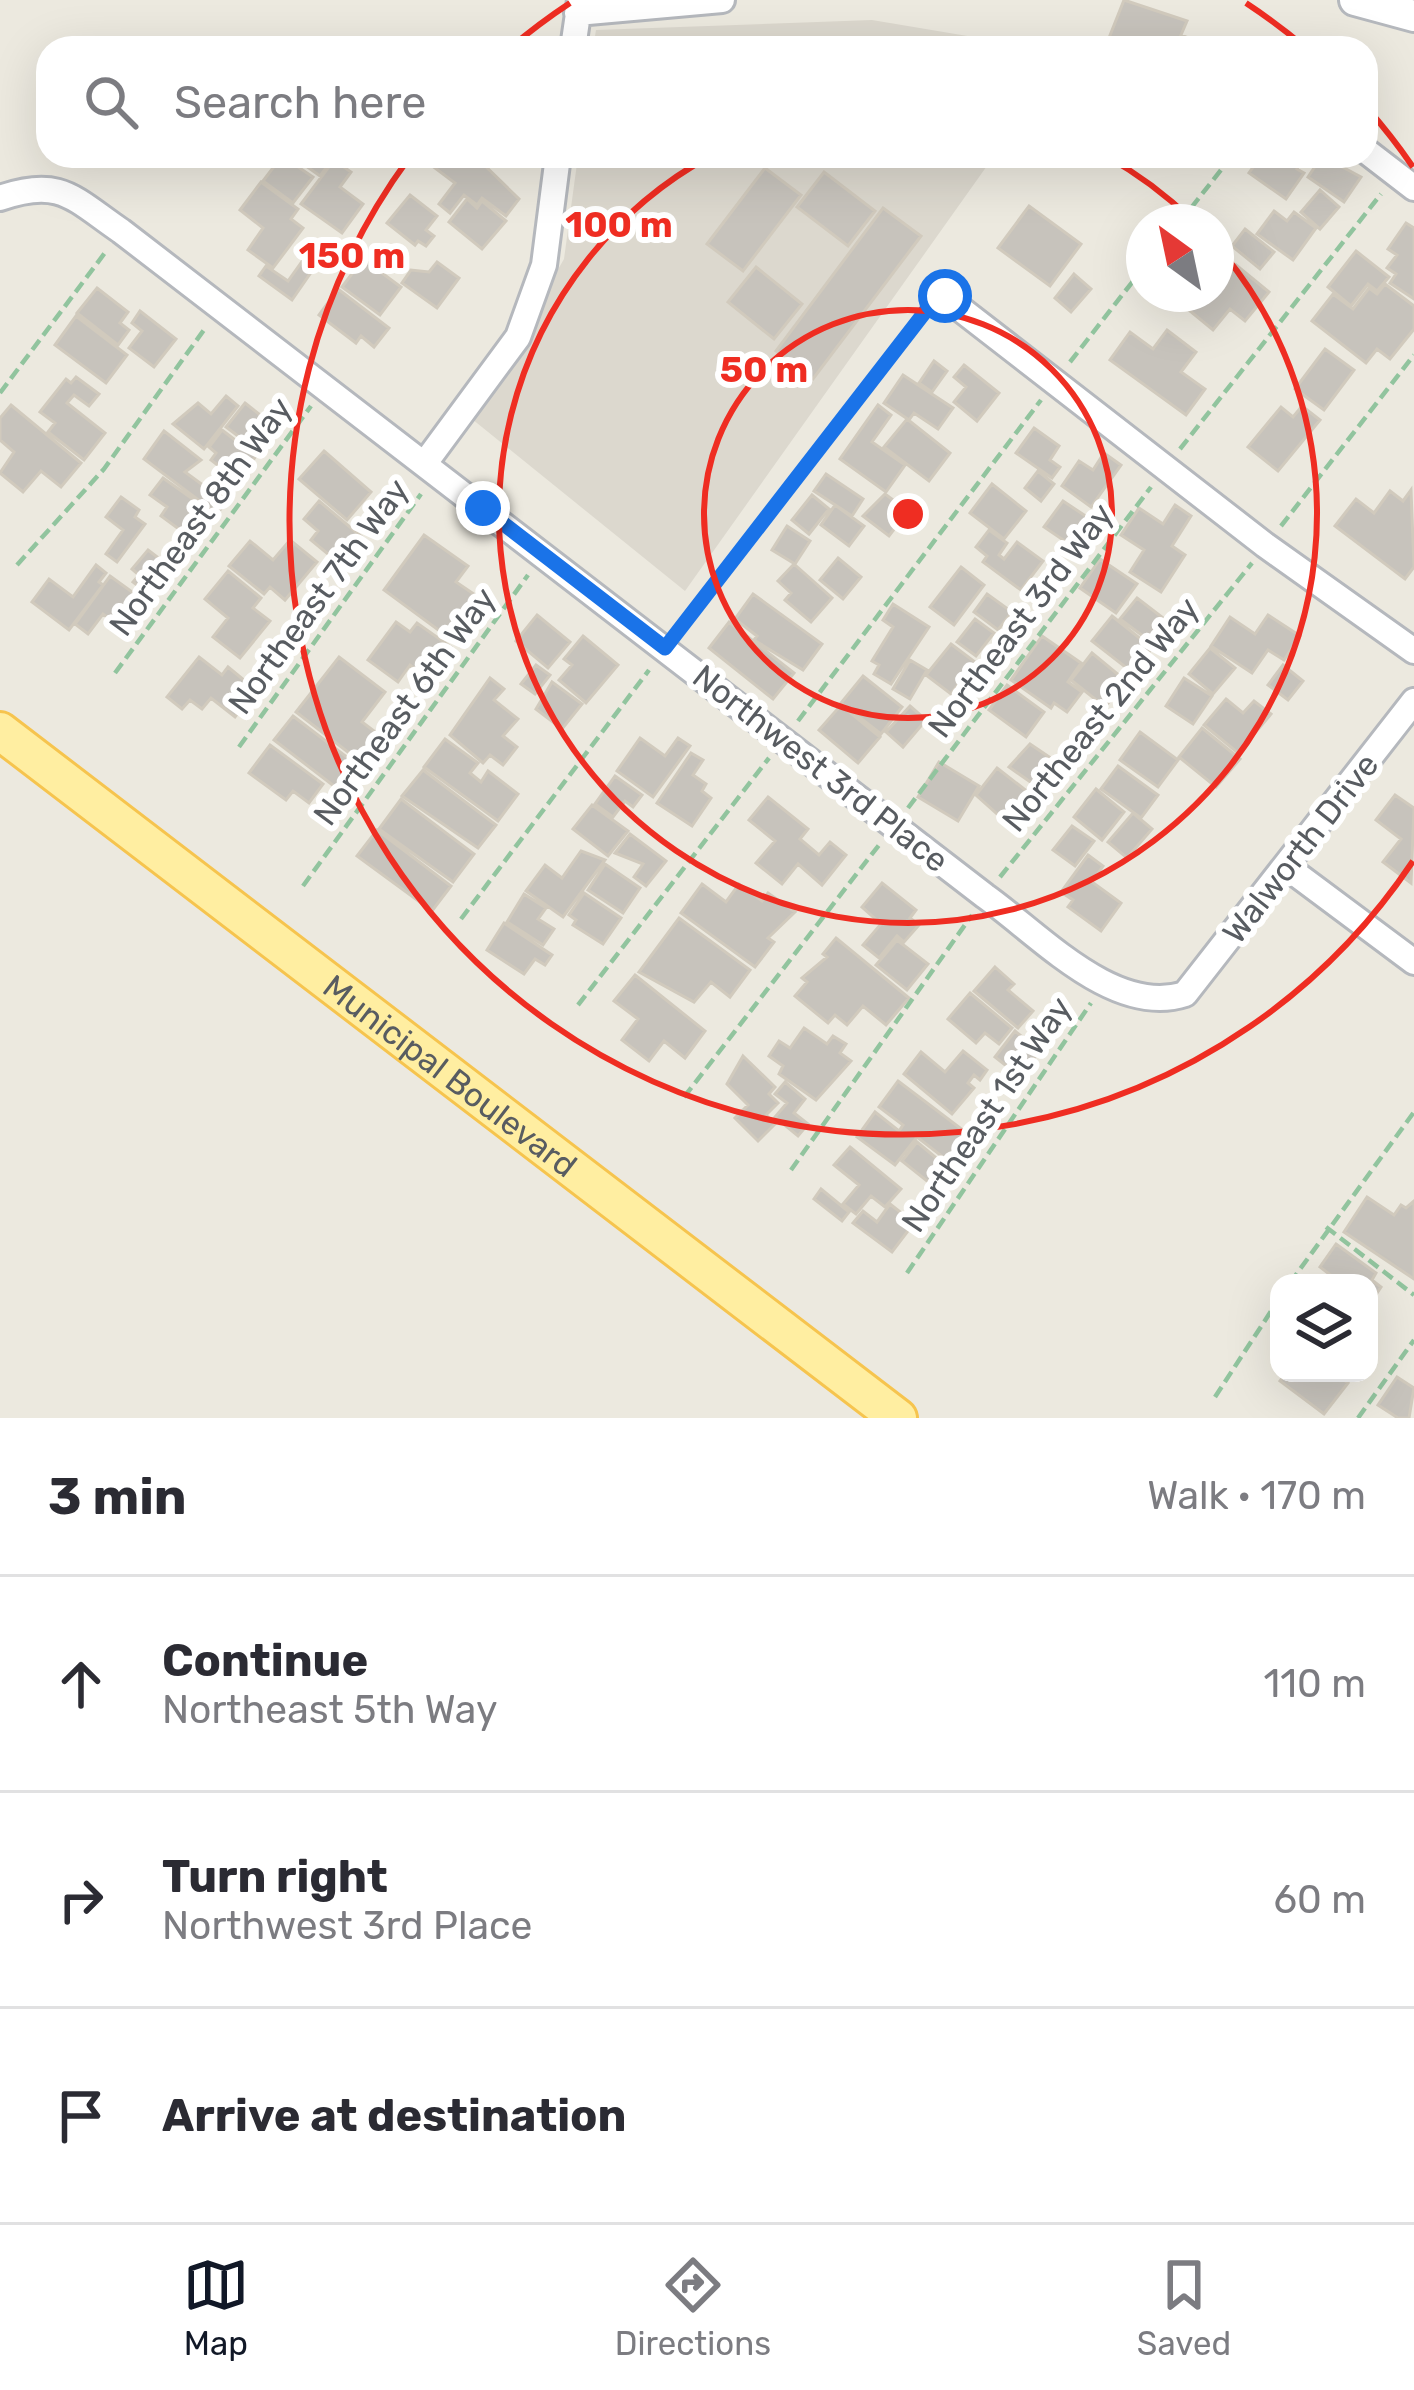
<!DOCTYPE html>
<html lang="en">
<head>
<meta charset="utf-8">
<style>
	body { margin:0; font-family:Rubik,sans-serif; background:#f7f7f7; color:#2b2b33 }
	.controls { position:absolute; right:36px; bottom:36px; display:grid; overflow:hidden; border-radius:24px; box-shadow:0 12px 48px #0002 }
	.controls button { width:108px; height:108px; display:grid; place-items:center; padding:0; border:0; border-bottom:3px solid #e1e1e2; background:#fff; color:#2b2b33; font:60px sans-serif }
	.compass { position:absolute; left:1126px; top:204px; width:108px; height:108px; border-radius:50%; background:#fff; box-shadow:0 12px 48px #0002; rotate:327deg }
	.stop { position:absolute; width:36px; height:36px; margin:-27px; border:9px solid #1a73e8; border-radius:50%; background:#fff }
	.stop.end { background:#1a73e8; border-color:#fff; box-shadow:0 3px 12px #0008 }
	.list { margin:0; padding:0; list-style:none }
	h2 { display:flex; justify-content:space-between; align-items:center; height:156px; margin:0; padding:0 48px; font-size:51px }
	h2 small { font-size:39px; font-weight:400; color:#7c7c81 }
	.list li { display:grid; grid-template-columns:78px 1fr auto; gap:36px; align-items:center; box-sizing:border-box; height:216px; padding:0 48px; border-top:3px solid #e1e1e2 }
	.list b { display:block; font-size:45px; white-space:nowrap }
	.list p { margin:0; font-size:39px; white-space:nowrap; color:#7c7c81 }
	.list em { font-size:39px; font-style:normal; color:#7c7c81 }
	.icon { flex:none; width:66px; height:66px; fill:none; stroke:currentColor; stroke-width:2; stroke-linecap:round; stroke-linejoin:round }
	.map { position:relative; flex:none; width:1414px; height:1418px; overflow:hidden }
	.search { position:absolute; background:#fff; box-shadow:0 12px 48px #0002; left:36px; right:36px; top:36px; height:132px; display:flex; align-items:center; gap:30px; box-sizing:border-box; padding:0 42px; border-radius:36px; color:#7c7c81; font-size:45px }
	.sheet { height:804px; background:#fff }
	nav { display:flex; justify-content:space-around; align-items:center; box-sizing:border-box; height:168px; border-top:3px solid #e1e1e2; background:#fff; font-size:33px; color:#7c7c81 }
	nav a { display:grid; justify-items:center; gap:6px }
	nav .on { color:#111827 }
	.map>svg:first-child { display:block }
	.education { fill:#dcd8ce }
	.building { fill:#c7c3bc; stroke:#d1cabd; stroke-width:3 }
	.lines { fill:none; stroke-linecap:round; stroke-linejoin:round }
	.minor-casing { stroke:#b5b8bd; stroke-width:30 }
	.tertiary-casing { stroke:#b5b8bd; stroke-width:36 }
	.primary-casing { stroke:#f6c44e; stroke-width:42 }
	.path { stroke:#91c49e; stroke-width:4.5; stroke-dasharray:12 6; stroke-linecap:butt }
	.minor { stroke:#fff; stroke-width:24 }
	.tertiary { stroke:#fff; stroke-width:30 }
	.primary { stroke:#ffeea1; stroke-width:36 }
	.route { stroke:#1a73e8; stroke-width:15 }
	.ring { fill:none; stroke:#ef2d22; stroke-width:6 }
	.labels { text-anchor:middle; stroke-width:12; stroke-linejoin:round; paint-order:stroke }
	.street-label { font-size:33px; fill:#585c61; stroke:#fff }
	.centre { fill:#ef2d22; stroke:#fff; stroke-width:6 }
	.ring-label { font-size:36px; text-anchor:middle; font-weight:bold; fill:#ef2d22; stroke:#fff; stroke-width:12; stroke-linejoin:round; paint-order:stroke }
</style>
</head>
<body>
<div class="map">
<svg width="1414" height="1418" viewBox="0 0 1414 1418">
	<rect width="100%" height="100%" fill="#ece9df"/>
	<path class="education" d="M872 20 1039 48H593L596 30Z
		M578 156H994L685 591 472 419 564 259Z"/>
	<path class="building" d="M1124 0 1187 21 1181 35 1191 39 1187 48H1105Z
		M282 156 313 177 293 203 263 181Z
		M292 156H335L320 176Z
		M438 156H475L519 199 506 216 482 198 477 205 464 195 450 213 439 204 455 183 431 165Z
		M1261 156H1306L1297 169 1304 173 1286 199 1249 173Z
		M1322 156 1361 177 1344 202 1308 177Z
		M334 160 351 172 340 187 363 204 342 233 301 204Z
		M765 168 801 195 743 271 707 244Z
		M824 172 875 211 848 246 797 207Z
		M261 182 298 209 291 219 303 228 273 268 248 250 263 228 240 210Z
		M1320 190 1339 207 1320 229 1301 212Z
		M410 195 437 216 426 230 434 236 426 246 418 241 415 245 387 223Z
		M467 199 477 208 482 201 506 221 482 249 449 222Z
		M1029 206 1081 244 1050 286 998 248Z
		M883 208 921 236 813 379 776 351Z
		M1274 211 1287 221 1294 212 1316 228 1293 260 1257 234Z
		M1406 223 1414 228V299L1390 283 1396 274 1387 268 1397 255 1388 249Z
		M1245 229 1274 252 1260 269 1232 246Z
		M1356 251 1389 277 1377 291 1368 284 1351 306 1328 287Z
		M363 259 401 287 380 315 342 287Z
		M303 260 314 268 292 300 259 276 266 266 288 281Z
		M437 262 459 278 437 308 402 283 411 270 429 272Z
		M1236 265 1269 292 1245 321 1230 309 1213 330 1184 306 1194 294H1216V275L1224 281Z
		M756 267 802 304 774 339 728 302Z
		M1074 274 1091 289 1071 312 1055 298Z
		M1385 284 1414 306V329L1390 359 1377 349 1366 363 1312 321 1333 294 1353 309 1369 288 1377 294Z
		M97 288 128 312 120 323 129 330 118 345 77 313Z
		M338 289 389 328 374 347 361 336 356 343 319 315Z
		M140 311 176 339 154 367 129 348 142 331 132 323Z
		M76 316 127 355 106 383 55 345Z
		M1167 330 1196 352 1181 372 1205 389 1186 415 1110 360 1130 332 1153 349Z
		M1325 349 1354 370 1324 410 1295 389Z
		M934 361 947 371 932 392 919 383Z
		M964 365 999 393 977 421 954 402 966 387 954 377Z
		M903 375 953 408 938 429 914 413 909 420 884 403Z
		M76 377 99 394 89 406 74 395 67 403 105 433 84 460 48 432 55 423 40 412 66 379 71 383Z
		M226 396 238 406 204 449 173 424 198 403 211 414Z
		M245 403 277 428 259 452 226 427Z
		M11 405 81 463 61 487 41 471 23 492 0 473 14 452 0 440V418Z
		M878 405 891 415 872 442 905 465 886 492 840 459Z
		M1302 406 1320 420 1278 471 1248 447 1281 407 1293 417Z
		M907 419 950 453 929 481 884 447Z
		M1034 428 1059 446 1050 460 1060 467 1052 478 1016 453Z
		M222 430 256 456 238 481 211 460 216 453 209 447Z
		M164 431 201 460 185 472 226 502 217 514 144 459Z
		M324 451 371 492 347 520 299 479Z
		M1104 453 1121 465 1091 507 1062 486 1079 461 1093 470Z
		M1038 471 1054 484 1041 501 1025 488Z
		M826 474 863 499 852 516 814 491Z
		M163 478 214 514 195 541 161 516 167 507 150 495Z
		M992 484 1026 511 1004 539 970 513Z
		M1411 490 1414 567 1405 579 1335 526 1356 499 1374 513 1390 491 1403 501Z
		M885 494 908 511 889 536 863 516Z
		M812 495 829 509 809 534 792 520Z
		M121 497 139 510 135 517 145 524 117 562 106 554 123 530 106 517Z
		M319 501 369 543 346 569 311 540 318 531 304 519Z
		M1063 501 1090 519 1072 546 1044 527Z
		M835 505 864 526 849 546 821 525Z
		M1175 505 1191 516 1172 546 1185 555 1161 592 1130 572 1144 550 1121 535 1139 508 1163 524Z
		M787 526 810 541 795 564 772 550Z
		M989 530 1007 543 999 555 1004 559 1017 542 1043 561 1021 590 983 562 987 556 976 547Z
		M424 535 468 566 456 582 490 605 460 646 384 590Z
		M290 540 317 562 285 600 270 587 264 594 229 566 250 541 273 560Z
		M148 550 165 563 150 595 133 582 139 575 132 569Z
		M838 558 861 577 843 599 820 580Z
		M1100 559 1137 584 1116 613 1080 588Z
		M794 564 832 598 811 622 785 600 791 593 778 581Z
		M96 565 106 573 99 582 103 585 69 630 32 602 49 579 73 597Z
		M961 567 984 585 954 625 930 607Z
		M228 571 261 598 253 608 270 621 240 658 213 637 228 618 205 599Z
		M110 576 146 602 125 630 103 614 88 634 75 624Z
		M753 594 822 644 803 670 754 640 757 636 735 619Z
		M987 594 1012 612 998 630 974 612Z
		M1137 598 1171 624 1155 645 1120 619Z
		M893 604 929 627 891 684 874 674 879 665 872 661 893 627 883 620Z
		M537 615 570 642 548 668 516 641Z
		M1268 615 1300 636 1284 660 1268 650 1252 673 1211 646 1230 617 1255 634Z
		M1112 616 1152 648 1133 673 1092 641Z
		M975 619 994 633 976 656 957 642Z
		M396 622 410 632 417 623 451 647 428 678 410 665 398 682 368 660Z
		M729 622 794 673 773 699 709 648Z
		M583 636 618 665 586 703 559 680 572 665 564 659Z
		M1042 636 1081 663 1068 682 1082 692 1067 712 1054 703 1051 708 1011 680Z
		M951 644 975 662 951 694 926 675Z
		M1210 648 1235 668 1213 694 1189 674Z
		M1092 653 1126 681 1105 707 1071 680Z
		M199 657 222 675 228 667 256 690 235 717 211 698 202 709 190 700 182 709 167 697Z
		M339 657 385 692 362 722 386 740 366 766 296 712Z
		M910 660 927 670 910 699 893 689Z
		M536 665 550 675 535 694 521 684Z
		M1283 665 1303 681 1288 700 1268 685Z
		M863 676 902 707 881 734 841 703Z
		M490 678 504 689 494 700 518 719 503 736 517 747 503 765 490 755 483 763 450 735Z
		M1184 678 1212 696 1193 724 1166 706Z
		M552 682 582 704 562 729 536 709Z
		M1007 685 1044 712 1026 737 989 710Z
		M1226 699 1243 713 1254 701 1271 714 1238 753 1204 725Z
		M841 705 880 737 858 763 819 730Z
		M910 706 926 720 903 747 886 732Z
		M293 716 365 771 347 796 274 740Z
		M1202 728 1240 759 1216 787 1179 757Z
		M1140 732 1178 760 1158 787 1120 760Z
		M640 738 665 756 678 738 690 746 653 797 617 771Z
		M445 739 478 763 470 773 481 782 488 771 518 794 498 821 424 767Z
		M1030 744 1064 767 1046 793 1009 767Z
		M270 745 323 784 309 803 293 791 286 800 249 773Z
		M691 753 703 760 693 775 706 784 702 791 711 798 692 826 657 803Z
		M939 762 979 786 958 821 918 797Z
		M1118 766 1158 795 1141 818 1101 789Z
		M997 768 1037 799 1014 829 976 795Z
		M423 770 496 825 478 848 402 796Z
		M615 776 642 795 633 807 625 801 613 817 595 804Z
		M1096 789 1124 812 1102 840 1074 817Z
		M1395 795 1414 808 1411 883 1383 862 1401 839 1376 820Z
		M768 797 808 829 800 839 819 855 830 842 846 855 822 885 798 864 782 884 756 863 775 841 749 820Z
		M401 799 474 854 453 882 379 829Z
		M592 805 628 831 608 856 573 829Z
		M1133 813 1152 829 1127 858 1108 842Z
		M1072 826 1094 841 1075 866 1053 850Z
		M377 830 451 886 432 911 357 856Z
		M630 834 666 861 646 886 634 877 643 864 615 853Z
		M581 851 605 860 563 917 526 891 545 865 562 878Z
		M1088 855 1103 866 1092 882 1121 903 1101 931 1068 907 1073 900 1061 892Z
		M605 864 640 888 623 913 588 890Z
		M882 883 916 910 910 918 919 925 904 942 897 936 879 958 863 945 881 924 862 907Z
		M702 884 726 902 739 884 762 901 768 893 795 912 768 938 774 942 755 967 681 913Z
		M584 893 621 918 603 944 573 925 576 920 569 915Z
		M524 894 546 908 538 919 554 929 543 945 507 922Z
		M679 918 750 970 730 997 711 982 694 1002 639 972Z
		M504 923 552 955 545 965 535 959 524 974 487 950Z
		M836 938 909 998 886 1025 863 1006 847 1025 835 1015 828 1023 795 996 807 982 802 978 827 957 823 954Z
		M897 940 928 964 907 990 876 965Z
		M995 967 1014 984 1008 990 1033 1011 1018 1028 974 991Z
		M635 975 705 1031 685 1058 664 1041 649 1061 622 1040 638 1019 614 1001Z
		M970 993 1012 1028 999 1044 985 1033 976 1043 948 1019Z
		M804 1028 827 1044 833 1036 846 1044 840 1053 851 1061 816 1100 779 1074 783 1066 769 1056 779 1041 790 1048Z
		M1015 1031 1040 1051 1019 1076 995 1057Z
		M963 1051 987 1070 980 1080 974 1075 968 1083 974 1088 952 1114 904 1074 921 1052 945 1072Z
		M743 1056 775 1087 769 1094 778 1103 766 1115 775 1124 758 1141 735 1118 748 1105 727 1084Z
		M898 1081 972 1137 952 1164 917 1137 895 1165 857 1137 875 1112 899 1131 903 1125 879 1107Z
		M785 1082 805 1099 794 1113 808 1124 798 1136 775 1117 787 1103 775 1094Z
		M917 1142 947 1167 932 1185 902 1161Z
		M850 1147 901 1189 885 1207 871 1196 856 1214 843 1204 859 1185 834 1165Z
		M821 1189 849 1212 842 1221 814 1199Z
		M1367 1197 1394 1215 1401 1205 1406 1208 1414 1201V1279L1344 1232Z
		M890 1204 914 1223 892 1252 853 1223 863 1211 877 1222Z
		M1336 1244 1376 1273 1372 1280 1381 1287 1369 1305V1283H1341L1320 1267Z
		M1286 1373H1334L1348 1383 1324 1414 1280 1381Z
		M1397 1377 1414 1388 1409 1418H1398L1378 1405Z"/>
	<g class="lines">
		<defs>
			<path id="minor" d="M577 13 722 0
				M573 48 580 0
				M1366 151 1414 188
				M0 198C60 177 73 198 121 231L985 896C1040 935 1114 1017 1185 994L1414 701
				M945 297 1265 545 1414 651
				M425 463 518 337 544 265 558 156
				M1288 868 1414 962"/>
			<path id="tertiary" d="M1355 0 1414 16"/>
			<g id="primary">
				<path id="s1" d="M0 731 898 1418"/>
			</g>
		</defs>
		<use href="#minor" class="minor-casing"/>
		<use href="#tertiary" class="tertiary-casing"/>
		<use href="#primary" class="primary-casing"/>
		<path class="path" d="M1180 222 1232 156
			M1070 362 1144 267
			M0 393 107 250
			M1180 449 1381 194
			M1281 526 1414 355
			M17 565 104 469 206 327
			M681 627 924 314
			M115 673 311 406
			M798 721 1041 400
			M239 747 421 494
			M908 808 1151 487
			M1000 877 1252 563
			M303 886 528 575
			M461 919 649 670
			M578 1005 769 758
			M684 1097 879 845
			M791 1170 972 915
			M1326 1227 1414 1295
			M907 1273 1091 1003
			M1290 1283 1414 1112
			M1215 1397 1279 1299
			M1358 1418 1414 1340"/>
		<use href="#minor" class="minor"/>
		<use href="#tertiary" class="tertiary"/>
		<use href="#primary" class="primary"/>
	</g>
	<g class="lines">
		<path class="route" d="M483 508 665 648 935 299 945 296"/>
	</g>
	<g class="ring">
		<circle cx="908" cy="514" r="204"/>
		<path d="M1106 156A409 409 0 0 1 1192 220M1217 246A409 409 0 1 1 710 156"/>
		<path d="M1413 861A613 613 0 1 1 409 158M510 48A613 613 0 0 1 570 3M1246 3A613 613 0 0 1 1306 48M1367 108A613 613 0 0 1 1413 167"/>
	</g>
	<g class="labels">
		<g class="street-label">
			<text transform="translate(200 516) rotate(-54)" y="12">Northeast 8th Way</text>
			<text transform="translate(318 596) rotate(-54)" y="12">Northeast 7th Way</text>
			<text transform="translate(1020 620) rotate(-53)" y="12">Northeast 3rd Way</text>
			<text transform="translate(404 706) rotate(-54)" y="12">Northeast 6th Way</text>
			<text transform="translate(1100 714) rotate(-51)" y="12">Northeast 2nd Way</text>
			<text transform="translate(821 768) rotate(38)" y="12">Northwest 3rd Place</text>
			<text transform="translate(1300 848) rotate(-52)" y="12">Walworth Drive</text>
			<text dy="12" stroke="none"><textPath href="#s1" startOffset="567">Municipal Boulevard</textPath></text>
			<text transform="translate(986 1114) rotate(-56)" y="12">Northeast 1st Way</text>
		</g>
	</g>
	<circle cx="908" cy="514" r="18" class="centre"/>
	<g class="ring-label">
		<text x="619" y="237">100 m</text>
		<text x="352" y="268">150 m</text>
		<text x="764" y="382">50 m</text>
	</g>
</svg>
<div class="controls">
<button><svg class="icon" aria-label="layers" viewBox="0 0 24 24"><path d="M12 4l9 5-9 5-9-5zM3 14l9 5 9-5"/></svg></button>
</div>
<svg class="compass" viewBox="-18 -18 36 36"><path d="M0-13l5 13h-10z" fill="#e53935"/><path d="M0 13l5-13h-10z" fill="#7c7c81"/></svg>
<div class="stop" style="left:945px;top:296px"></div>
<div class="stop end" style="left:483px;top:508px"></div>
<div class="search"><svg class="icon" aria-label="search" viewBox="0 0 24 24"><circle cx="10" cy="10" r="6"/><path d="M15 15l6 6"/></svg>Search here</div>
</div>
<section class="sheet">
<h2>3 min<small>Walk · 170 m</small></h2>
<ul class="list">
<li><svg class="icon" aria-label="ahead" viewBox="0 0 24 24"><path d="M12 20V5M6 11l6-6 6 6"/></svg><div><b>Continue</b><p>Northeast 5th Way</p></div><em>110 m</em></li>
<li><svg class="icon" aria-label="right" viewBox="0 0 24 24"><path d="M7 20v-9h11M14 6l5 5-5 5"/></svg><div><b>Turn right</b><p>Northwest 3rd Place</p></div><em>60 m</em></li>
<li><svg class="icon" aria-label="arrive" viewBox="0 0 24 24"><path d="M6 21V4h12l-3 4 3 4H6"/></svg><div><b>Arrive at destination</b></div></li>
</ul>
</section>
<nav>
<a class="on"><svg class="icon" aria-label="map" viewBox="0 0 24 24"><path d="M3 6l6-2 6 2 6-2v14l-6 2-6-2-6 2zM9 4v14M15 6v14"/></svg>Map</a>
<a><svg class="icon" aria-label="directions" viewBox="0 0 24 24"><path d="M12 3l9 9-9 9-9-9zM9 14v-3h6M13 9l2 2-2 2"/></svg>Directions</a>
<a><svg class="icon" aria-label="saved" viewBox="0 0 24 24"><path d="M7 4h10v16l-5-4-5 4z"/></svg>Saved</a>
</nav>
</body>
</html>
